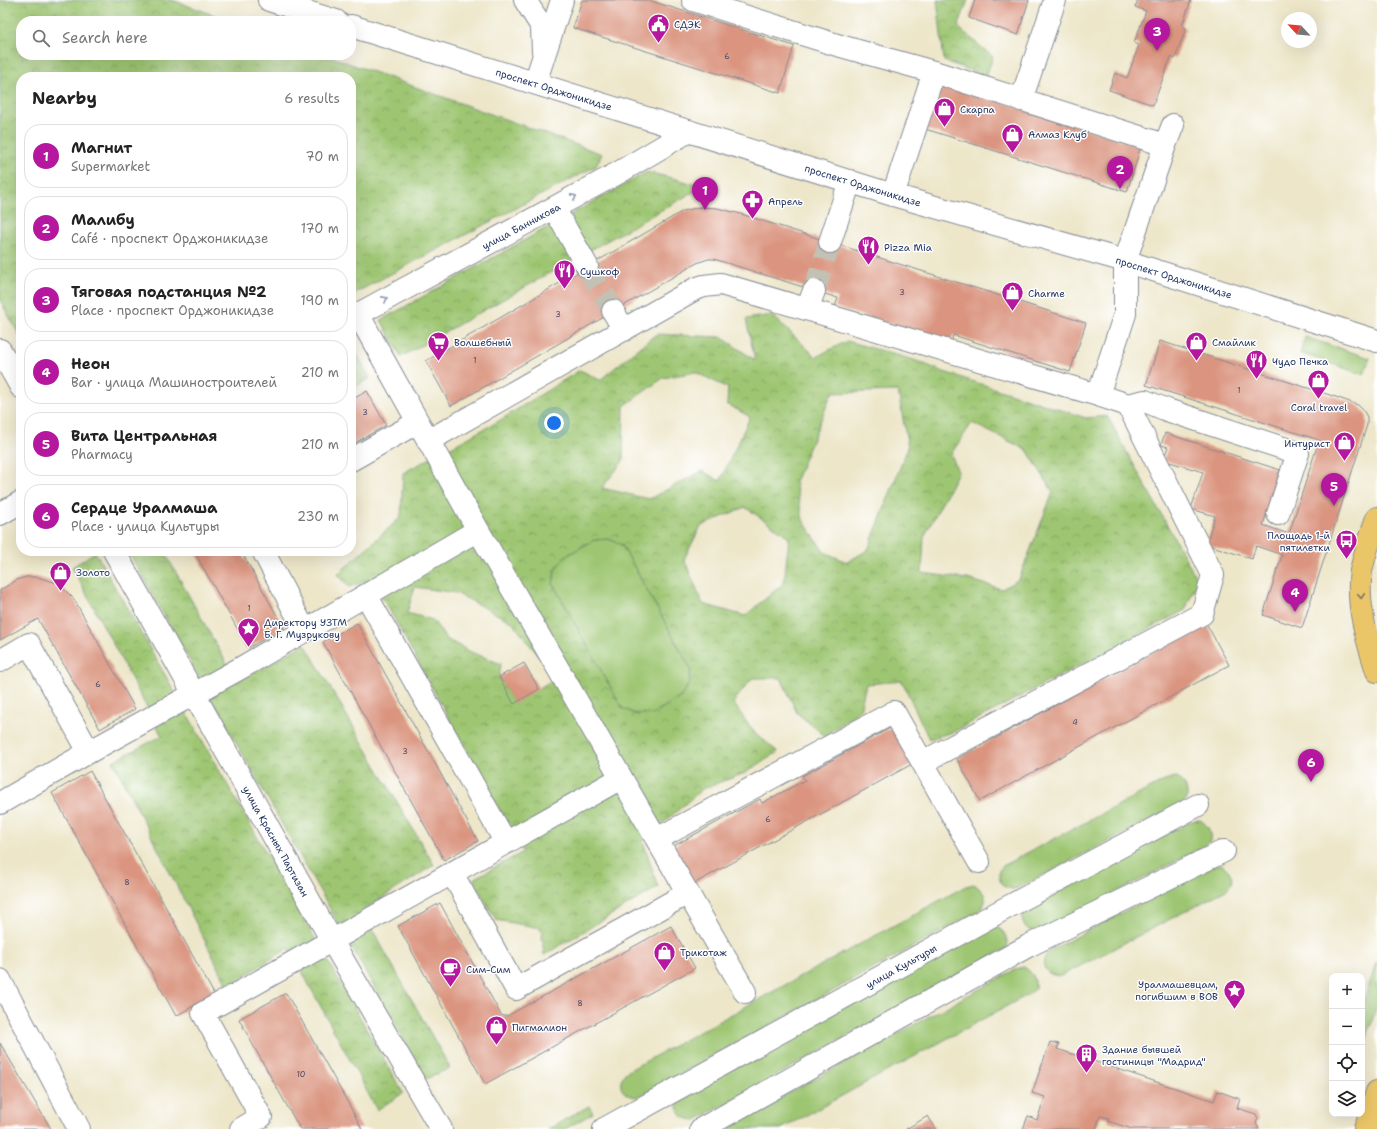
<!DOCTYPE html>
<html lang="en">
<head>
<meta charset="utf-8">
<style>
	body { margin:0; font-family:"Shantell Sans",sans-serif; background:#f2f2f2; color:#222 }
	.controls { position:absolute; right:12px; bottom:12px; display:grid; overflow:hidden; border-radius:8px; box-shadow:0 4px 16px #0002 }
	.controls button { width:36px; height:36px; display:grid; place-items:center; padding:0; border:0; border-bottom:1px solid #e0e0e0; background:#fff; color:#222; font:20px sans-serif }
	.compass { position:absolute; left:1281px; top:12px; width:36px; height:36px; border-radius:50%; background:#fff; box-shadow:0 4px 16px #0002; rotate:296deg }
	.you { position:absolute; left:554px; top:423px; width:14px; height:14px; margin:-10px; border:3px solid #fff; border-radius:50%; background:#1a73e8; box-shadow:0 0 0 6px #1a73e833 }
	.badge { display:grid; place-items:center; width:26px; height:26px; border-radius:50%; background:#b5179e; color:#fff; font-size:13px; font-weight:700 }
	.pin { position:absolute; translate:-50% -33px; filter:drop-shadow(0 1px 2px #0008) }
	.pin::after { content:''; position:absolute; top:21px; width:14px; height:12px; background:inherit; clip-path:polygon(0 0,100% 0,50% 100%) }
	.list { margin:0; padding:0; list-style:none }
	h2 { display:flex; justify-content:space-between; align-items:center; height:52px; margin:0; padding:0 16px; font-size:17px }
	h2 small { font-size:13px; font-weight:400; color:#767676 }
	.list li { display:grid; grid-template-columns:26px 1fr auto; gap:12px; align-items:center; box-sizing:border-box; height:64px; margin:0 8px 8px; padding:0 8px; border:1px solid #e0e0e0; border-radius:16px }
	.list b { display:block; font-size:15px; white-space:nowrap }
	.list p { margin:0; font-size:13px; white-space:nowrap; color:#767676 }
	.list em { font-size:13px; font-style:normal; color:#767676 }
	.icon { flex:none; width:22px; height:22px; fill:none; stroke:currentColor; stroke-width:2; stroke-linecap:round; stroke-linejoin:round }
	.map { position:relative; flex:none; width:1377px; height:1129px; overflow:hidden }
	.search { position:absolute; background:#fff; box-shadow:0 4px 16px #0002; left:16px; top:16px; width:340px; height:44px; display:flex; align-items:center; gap:10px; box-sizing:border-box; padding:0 14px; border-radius:16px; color:#767676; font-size:15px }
	.panel { position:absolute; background:#fff; box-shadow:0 4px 16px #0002; left:16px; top:72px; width:340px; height:484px; border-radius:16px }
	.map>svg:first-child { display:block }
	.green { fill:#9ec672; stroke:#5c7a68 }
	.park { fill:url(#park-crowns); stroke:#5c7a68; fill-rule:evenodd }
	.building { fill:#da947f }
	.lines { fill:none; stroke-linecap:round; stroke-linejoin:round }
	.minor-tunnel { stroke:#c3c1b4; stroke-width:22; stroke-dasharray:22 11; stroke-linecap:butt }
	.minor-casing { stroke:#848a94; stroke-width:24 }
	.major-casing { stroke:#848a94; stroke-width:24 }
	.minor { stroke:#fff; stroke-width:22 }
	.major { stroke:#ebc669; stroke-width:22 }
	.oneway { stroke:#8d97ae }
	.oneway2 { stroke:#797363 }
	.labels { text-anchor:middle; stroke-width:3; stroke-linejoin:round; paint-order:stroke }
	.number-label { font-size:8px; fill:#4b4866 }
	.poi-label { font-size:10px; fill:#1b2f5e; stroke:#fff; text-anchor:start }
	.street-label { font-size:10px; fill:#1b2f5e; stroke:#fff }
</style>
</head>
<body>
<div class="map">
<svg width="1377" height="1129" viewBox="0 0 1377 1129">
	<defs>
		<pattern id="park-crowns" width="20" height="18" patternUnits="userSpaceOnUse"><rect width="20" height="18" fill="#9ec672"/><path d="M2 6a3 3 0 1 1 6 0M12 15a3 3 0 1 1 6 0" fill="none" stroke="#80a161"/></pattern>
	</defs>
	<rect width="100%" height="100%" fill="#fff"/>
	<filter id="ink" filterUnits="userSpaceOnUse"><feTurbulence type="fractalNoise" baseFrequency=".025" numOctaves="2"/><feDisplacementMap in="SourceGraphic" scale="8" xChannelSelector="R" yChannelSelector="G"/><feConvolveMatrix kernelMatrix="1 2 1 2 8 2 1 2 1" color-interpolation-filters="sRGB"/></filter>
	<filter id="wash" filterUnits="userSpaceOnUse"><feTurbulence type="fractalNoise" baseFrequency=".012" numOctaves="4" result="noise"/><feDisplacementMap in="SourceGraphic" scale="16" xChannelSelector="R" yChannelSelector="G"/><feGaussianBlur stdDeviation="0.9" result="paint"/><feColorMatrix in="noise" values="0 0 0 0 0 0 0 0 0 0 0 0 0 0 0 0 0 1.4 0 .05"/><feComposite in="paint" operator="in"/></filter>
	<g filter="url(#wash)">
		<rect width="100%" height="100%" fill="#ede6c9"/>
		<path class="green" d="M1305 337 1370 358 1364 375 1300 353Z
			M609 539 622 545 691 669 689 683 681 697 652 714H635L622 708 553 584 555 570 564 557 594 540Z
			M1176 777C1185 783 1188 788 1187 799L1181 804 1016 889C1003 889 998 883 999 870L1004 865 1168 779Z
			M1200 820C1209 826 1211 831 1210 841L1205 846 1040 932C1023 932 1017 919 1028 907L1192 821Z
			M1221 864C1231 871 1237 880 1226 890L1061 976C1045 976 1038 964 1049 951L1213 865Z
			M974 884C985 892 990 900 979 911L638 1097C622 1097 615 1084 626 1072L966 886Z
			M997 927C1006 933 1008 937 1007 948L696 1120C680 1120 672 1108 683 1095L989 928Z
			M1377 961V1005L1362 1052V1007Z
			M1024 967C1033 973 1036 978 1035 989L1029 994 781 1129H723L1016 969Z
			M589 1106 593 1113 565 1129H548Z"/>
		<path class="park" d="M0 0H172L231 21H21V55H326L602 154 596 166 351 295V77H21V338L0 300Z
			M937 0H968L958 27 993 57 986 76 944 61Z
			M647 172 704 186 401 357 381 320Z
			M772 315 816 357 847 341 914 360 944 372 1086 418 1107 416 1198 581 1185 610 953 732 929 739 902 681 866 684 860 710 825 736 797 713 781 678H752L733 703 754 732 778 752 745 773 702 789 643 841 658 887 544 955 541 928 496 920 473 879 523 852 384 600 364 582 349 587 338 574 401 517 403 473 497 422 580 370 600 380 656 334 721 337 755 360 746 319ZM695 372 728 388 727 404 750 417 720 481 702 471 649 499 602 488 623 461 624 406 663 378ZM898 391 908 447 868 550 847 562 824 552 803 520 795 482 832 393ZM972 423 1027 450 1053 492 1019 579 1002 589 967 579 922 573 924 537 958 472 951 454ZM745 507 789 537 784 583 745 616 703 604 684 559 701 526ZM609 539 622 545 691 669 689 683 681 697 652 714H635L622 708 553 584 555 570 564 557 594 540ZM415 587 456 593 512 622 556 678 514 703 499 677 501 664 471 652 446 639 433 620 407 613Z
			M351 344 370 378 351 389Z
			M128 551H164L237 682 305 644 434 865 362 911 450 1068 426 1079Z
			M95 552 403 1093 377 1110 289 948 228 986 113 761 162 736 72 567Z"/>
		<g id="blocks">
			<path class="building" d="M582 0H648L794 46 780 93 573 28Z
				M975 0H1029L1018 35 969 18Z
				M1138 0H1191L1182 26 1186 28 1175 59 1171 57 1153 105 1109 90 1115 73 1127 78 1139 45 1134 43 1146 11 1135 7Z
				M937 82 1141 146 1127 192 922 128Z
				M701 207 717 208 741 214 1086 323 1070 372 953 335 951 344 835 307 838 298 714 259H708L697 263 451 406 426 361 683 211Z
				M1160 341 1333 396 1358 405 1363 410 1367 417V425L1302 628 1263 615 1282 555 1256 546 1252 559 1206 544 1215 516 1191 509 1203 472 1163 460 1168 447 1161 445 1165 433 1280 470 1263 525 1289 534 1319 440 1146 385Z
				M367 391 386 425 351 445V400Z
				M194 551H241L284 628 248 648Z
				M26 577H37L57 583 65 590 74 599 135 709 100 729 38 619 0 640V590L17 580Z
				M357 623 478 841 444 860 323 642Z
				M1206 623 1229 665 980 801 957 759Z
				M524 663 539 689 514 704 499 677Z
				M892 727 912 764 688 887 668 849 760 799 762 803 805 780 802 776 808 773Z
				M90 771 214 994 176 1016 52 793Z
				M440 903 501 1015 504 1016H507L671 926 695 968 485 1084 398 926Z
				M286 993 348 1103 362 1129H300L254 1047 239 1019Z
				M1050 1042 1059 1044 1057 1049 1214 1101 1218 1091 1240 1099 1237 1108 1256 1114 1258 1119 1256 1123 1259 1129H1132L1108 1121 1109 1118 1100 1116 1096 1129H1023L1028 1116 1037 1120 1045 1097 1032 1093Z
				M0 1043 29 1092 51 1129H0Z
				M928 1116 936 1129H906Z"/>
		</g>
	</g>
	<g filter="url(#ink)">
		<use href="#blocks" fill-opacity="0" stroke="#848a94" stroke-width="1"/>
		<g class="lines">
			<path class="minor-tunnel" d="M587 266 613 311
				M814 291 830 242"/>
			<defs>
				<path id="minor" d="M269 0 336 21
					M525 0 542 27 543 51
					M351 26 893 195 1125 261 1377 341
					M535 83 562 0
					M1021 100 1055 0
					M1165 145 1173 125
					M893 195 934 72
					M554 208 587 266
					M830 242 850 181
					M807 309 814 291
					M613 311 624 330
					M351 318 618 173 689 131
					M0 350 21 387
					M1128 405 1145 401 1167 410 1298 453 1278 514
					M428 441 695 289 704 286 721 284 1098 395 1125 314V261L1165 145 934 72 837 45 693 0
					M351 460 418 422
					M0 514 21 502
					M478 530 745 992
					M114 551 332 941 441 1129
					M263 551 305 631
					M366 595 506 843
					M0 661 29 644 89 752
					M923 762 1202 614 1213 575 1128 405 1098 395
					M0 803 89 752 239 669 478 530 358 314
					M657 839 894 712 979 862
					M452 873 516 989 688 893
					M0 980 79 1129
					M241 1129 261 1117 203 1013 621 778
					M604 1129 1006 908 1198 805
					M701 1129 1028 946 1224 851"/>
				<path id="major" d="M1377 518C1371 535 1365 553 1361 571 1356 604 1367 640 1377 671
					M1365 1129 1377 1092"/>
			</defs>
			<use href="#minor" class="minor-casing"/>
			<use href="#major" class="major-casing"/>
			<use href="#minor" class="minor"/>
			<use href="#major" class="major"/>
		</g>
		<defs><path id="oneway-chevron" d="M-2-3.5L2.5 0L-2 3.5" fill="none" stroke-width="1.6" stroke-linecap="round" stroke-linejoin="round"/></defs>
		<g class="oneway">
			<use href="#oneway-chevron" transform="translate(574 197) rotate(-28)"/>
			<use href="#oneway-chevron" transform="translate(385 299) rotate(-28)"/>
		</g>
		<use class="oneway2" href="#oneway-chevron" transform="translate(1361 596) rotate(87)"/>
	</g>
	<defs>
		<symbol id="civic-pin" viewBox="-11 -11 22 30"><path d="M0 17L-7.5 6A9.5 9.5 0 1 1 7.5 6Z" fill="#b5179e" stroke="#fff"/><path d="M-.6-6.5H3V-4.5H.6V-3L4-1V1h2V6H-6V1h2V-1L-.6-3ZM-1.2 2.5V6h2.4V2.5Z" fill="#fff"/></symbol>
		<symbol id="shop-pin" viewBox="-11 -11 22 30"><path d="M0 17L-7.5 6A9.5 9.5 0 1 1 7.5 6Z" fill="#b5179e" stroke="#fff"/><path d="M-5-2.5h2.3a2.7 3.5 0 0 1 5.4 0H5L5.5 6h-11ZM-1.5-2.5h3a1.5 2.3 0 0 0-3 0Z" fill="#fff"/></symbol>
		<symbol id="pharmacy-pin" viewBox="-11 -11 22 30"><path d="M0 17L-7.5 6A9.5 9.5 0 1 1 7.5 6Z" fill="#b5179e" stroke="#fff"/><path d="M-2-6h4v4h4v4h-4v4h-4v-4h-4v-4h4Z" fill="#fff"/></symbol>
		<symbol id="restaurant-pin" viewBox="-11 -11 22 30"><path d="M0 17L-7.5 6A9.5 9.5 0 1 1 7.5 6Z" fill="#b5179e" stroke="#fff"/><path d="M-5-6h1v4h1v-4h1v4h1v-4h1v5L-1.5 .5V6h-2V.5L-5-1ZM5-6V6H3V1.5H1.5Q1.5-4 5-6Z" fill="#fff"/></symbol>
		<symbol id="supermarket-pin" viewBox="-11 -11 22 30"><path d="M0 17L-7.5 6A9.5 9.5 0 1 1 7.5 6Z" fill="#b5179e" stroke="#fff"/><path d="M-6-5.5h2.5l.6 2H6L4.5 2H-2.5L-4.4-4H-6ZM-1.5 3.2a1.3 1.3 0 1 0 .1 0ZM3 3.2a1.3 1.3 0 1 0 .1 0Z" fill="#fff"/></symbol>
		<symbol id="bus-pin" viewBox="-11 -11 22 30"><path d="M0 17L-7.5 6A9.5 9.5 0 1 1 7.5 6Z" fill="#b5179e" stroke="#fff"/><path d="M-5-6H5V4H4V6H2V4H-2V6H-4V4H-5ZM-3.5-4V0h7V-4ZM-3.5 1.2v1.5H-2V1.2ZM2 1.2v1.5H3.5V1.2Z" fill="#fff"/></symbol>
		<symbol id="sight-pin" viewBox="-11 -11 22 30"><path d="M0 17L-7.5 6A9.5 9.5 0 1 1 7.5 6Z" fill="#b5179e" stroke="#fff"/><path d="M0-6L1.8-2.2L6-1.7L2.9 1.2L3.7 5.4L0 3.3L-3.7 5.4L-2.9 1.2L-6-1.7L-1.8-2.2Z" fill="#fff"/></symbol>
		<symbol id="cafe-pin" viewBox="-11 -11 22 30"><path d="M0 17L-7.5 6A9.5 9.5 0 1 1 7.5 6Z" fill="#b5179e" stroke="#fff"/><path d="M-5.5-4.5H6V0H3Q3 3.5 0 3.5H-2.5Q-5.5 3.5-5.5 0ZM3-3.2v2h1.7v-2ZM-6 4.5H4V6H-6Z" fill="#fff"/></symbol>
		<symbol id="building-pin" viewBox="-11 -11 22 30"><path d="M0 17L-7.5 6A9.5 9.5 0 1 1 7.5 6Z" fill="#b5179e" stroke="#fff"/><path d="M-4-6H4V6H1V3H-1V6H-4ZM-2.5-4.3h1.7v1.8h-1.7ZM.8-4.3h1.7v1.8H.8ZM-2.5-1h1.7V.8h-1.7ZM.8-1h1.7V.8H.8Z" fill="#fff"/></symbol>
	</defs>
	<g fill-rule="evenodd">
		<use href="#civic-pin" x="646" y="12" width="25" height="34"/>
		<use href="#shop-pin" x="932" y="96" width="25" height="34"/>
		<use href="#shop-pin" x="1000" y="122" width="25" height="34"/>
		<use href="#pharmacy-pin" x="740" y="188" width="25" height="34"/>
		<use href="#restaurant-pin" x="856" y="234" width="25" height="34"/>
		<use href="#restaurant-pin" x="552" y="258" width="25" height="34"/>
		<use href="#shop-pin" x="1000" y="280" width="25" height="34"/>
		<use href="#supermarket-pin" x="426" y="330" width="25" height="34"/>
		<use href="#shop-pin" x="1184" y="330" width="25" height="34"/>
		<use href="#restaurant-pin" x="1244" y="348" width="25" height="34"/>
		<use href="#shop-pin" x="1306" y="368" width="25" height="34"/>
		<use href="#shop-pin" x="1332" y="430" width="25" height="34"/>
		<use href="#bus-pin" x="1334" y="528" width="25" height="34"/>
		<use href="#shop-pin" x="48" y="560" width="25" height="34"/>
		<use href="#sight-pin" x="236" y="616" width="25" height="34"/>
		<use href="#shop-pin" x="652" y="940" width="25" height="34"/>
		<use href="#cafe-pin" x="438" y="956" width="25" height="34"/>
		<use href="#sight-pin" x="1222" y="978" width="25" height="34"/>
		<use href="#shop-pin" x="484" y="1014" width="25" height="34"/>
		<use href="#building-pin" x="1074" y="1042" width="25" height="34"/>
	</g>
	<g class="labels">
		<g class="number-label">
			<text x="727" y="59">6</text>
			<text x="902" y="295">3</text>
			<text x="558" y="317">3</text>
			<text x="475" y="363">1</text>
			<text x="1239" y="393">1</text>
			<text x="365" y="415">3</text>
			<text x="249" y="611">1</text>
			<text x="98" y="687">6</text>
			<text x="1075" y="725">4</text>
			<text x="405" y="754">3</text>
			<text x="768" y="822">6</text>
			<text x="127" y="885">8</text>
			<text x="580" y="1006">8</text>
			<text x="301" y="1077">10</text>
		</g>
		<g class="poi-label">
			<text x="674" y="28">СДЭК</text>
			<text x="960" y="113">Скарпа</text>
			<text x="1028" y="138">Алмаз Клуб</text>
			<text x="768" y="205">Апрель</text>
			<text x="884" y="251">Pizza Mia</text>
			<text x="580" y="275">Сушкоф</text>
			<text x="1028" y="297">Charme</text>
			<text x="454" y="346">Волшебный</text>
			<text x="1212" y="346">Смайлик</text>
			<text x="1272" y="365">Чудо Печка</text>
			<text x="1319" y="411" text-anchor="middle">Coral travel</text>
			<text x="1330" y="447" text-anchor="end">Интурист</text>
			<text x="1330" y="539" text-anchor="end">Площадь 1-й<tspan x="1330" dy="12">пятилетки</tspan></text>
			<text x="76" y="576">Золото</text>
			<text x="264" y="626">Директору УЗТМ<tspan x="264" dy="12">Б. Г. Музрукову</tspan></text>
			<text x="680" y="956">Трикотаж</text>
			<text x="466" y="973">Сим-Сим</text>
			<text x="1218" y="988" text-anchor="end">Уралмашевцам,<tspan x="1218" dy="12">погибшим в ВОВ</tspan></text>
			<text x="512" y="1031">Пигмалион</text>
			<text x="1102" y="1053">Здание бывшей<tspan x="1102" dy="12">гостиницы "Мадрид"</tspan></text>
		</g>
		<g class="street-label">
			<text transform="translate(554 89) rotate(17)" y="4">проспект Орджоникидзе</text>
			<text transform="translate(863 185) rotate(17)" y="4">проспект Орджоникидзе</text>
			<text transform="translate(521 226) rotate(-28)" y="4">улица Банникова</text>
			<text transform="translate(1174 277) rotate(17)" y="4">проспект Орджоникидзе</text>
			<text transform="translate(276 841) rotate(61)" y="4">улица Красных Партизан</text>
			<text transform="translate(901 966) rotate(-29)" y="4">улица Культуры</text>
		</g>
	</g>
</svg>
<div class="controls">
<button>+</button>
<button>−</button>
<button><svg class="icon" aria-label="locate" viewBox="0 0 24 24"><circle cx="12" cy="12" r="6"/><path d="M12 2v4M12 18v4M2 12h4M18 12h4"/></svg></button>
<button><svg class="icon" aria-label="layers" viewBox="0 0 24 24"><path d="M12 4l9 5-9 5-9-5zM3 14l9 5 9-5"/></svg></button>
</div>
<svg class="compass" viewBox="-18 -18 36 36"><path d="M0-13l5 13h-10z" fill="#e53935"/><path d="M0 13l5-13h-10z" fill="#767676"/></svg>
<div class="you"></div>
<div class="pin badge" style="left:705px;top:210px">1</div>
<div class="pin badge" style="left:1120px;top:189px">2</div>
<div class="pin badge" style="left:1157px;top:51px">3</div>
<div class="pin badge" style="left:1295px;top:612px">4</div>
<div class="pin badge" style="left:1334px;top:506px">5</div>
<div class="pin badge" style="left:1311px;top:782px">6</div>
<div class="search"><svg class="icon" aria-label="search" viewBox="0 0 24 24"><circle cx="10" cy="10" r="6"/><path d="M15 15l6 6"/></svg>Search here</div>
<section class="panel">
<h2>Nearby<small>6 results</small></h2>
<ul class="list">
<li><span class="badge">1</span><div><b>Магнит</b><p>Supermarket</p></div><em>70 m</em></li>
<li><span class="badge">2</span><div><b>Малибу</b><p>Café · проспект Орджоникидзе</p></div><em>170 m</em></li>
<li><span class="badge">3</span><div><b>Тяговая подстанция №2</b><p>Place · проспект Орджоникидзе</p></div><em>190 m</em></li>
<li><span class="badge">4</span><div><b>Неон</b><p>Bar · улица Машиностроителей</p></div><em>210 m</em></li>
<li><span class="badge">5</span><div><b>Вита Центральная</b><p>Pharmacy</p></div><em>210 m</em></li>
<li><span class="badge">6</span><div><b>Сердце Уралмаша</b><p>Place · улица Культуры</p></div><em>230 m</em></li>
</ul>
</section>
</div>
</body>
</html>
